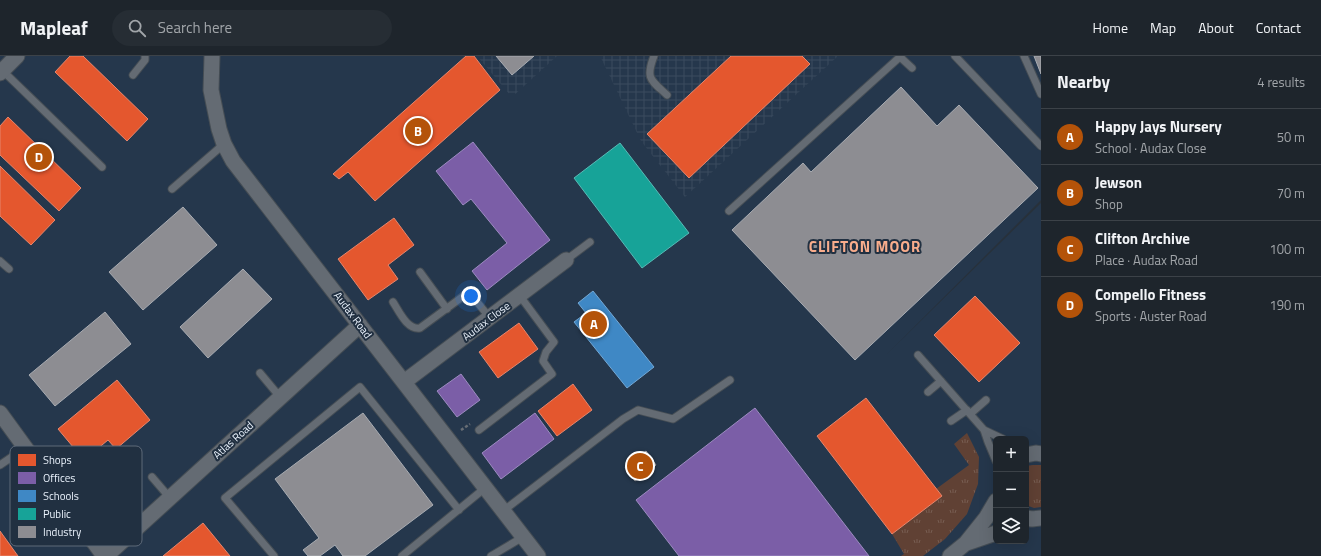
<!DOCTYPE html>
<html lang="en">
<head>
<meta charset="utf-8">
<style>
	body { margin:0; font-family:"Titillium Web",sans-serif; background:#262d34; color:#f1f3f6 }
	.controls { position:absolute; right:12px; bottom:12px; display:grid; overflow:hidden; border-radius:6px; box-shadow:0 4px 16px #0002 }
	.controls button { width:36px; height:36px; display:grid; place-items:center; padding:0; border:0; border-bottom:1px solid #3c4248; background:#1e252c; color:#f1f3f6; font:20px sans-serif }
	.you { position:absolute; left:471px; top:240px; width:14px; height:14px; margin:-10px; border:3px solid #fff; border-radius:50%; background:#1a73e8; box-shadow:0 0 0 6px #1a73e833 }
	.badge { display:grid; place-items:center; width:26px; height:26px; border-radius:50%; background:#b45309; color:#fff; font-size:13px; font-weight:700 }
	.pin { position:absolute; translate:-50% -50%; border:2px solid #fff; box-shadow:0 1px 4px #0006 }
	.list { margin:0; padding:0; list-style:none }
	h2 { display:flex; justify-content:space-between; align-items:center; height:52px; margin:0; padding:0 16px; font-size:17px }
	h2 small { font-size:13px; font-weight:400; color:#a1a5a9 }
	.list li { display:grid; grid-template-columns:26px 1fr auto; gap:12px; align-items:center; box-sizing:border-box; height:56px; padding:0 16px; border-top:1px solid #3c4248 }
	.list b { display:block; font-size:15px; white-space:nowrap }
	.list p { margin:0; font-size:13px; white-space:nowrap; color:#a1a5a9 }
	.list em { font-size:13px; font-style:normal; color:#a1a5a9 }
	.icon { flex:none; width:22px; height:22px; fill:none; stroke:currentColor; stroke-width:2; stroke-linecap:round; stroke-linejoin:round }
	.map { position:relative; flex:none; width:1041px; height:500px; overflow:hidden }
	header { display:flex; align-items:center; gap:24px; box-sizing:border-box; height:56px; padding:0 20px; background:#1e252c; border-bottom:1px solid #3c4248 }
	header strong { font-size:19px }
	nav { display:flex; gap:22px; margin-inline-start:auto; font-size:14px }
	.search { width:280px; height:36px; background:#262d34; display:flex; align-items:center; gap:10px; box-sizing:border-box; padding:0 14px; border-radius:22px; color:#a1a5a9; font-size:15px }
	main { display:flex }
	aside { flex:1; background:#1e252c }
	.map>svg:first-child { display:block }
	.built { fill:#25374c; fill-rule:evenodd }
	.industrial { fill:url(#industrial-grid) }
	.grass { fill:url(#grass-tufts) }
	.shops { fill:#e4572e; stroke:#e6866c }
	.offices { fill:#7b5ea7; stroke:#9d8bc1 }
	.schools { fill:#3f88c5; stroke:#73a8d6 }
	.public { fill:#17a398; stroke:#57bbb6 }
	.industry { fill:#8d8d92; stroke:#a9acb2 }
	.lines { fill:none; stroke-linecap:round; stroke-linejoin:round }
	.service-casing { stroke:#454d54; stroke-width:9 }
	.minor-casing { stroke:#454d54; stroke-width:17 }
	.path { stroke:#686e75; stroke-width:2.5; stroke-dasharray:3 2; stroke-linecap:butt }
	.service { stroke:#646b73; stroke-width:7 }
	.minor { stroke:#646b73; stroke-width:15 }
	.labels { text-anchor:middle; stroke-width:4; stroke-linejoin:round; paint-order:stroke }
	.street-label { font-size:11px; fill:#ebf3fd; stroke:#213041 }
	.district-label { font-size:15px; font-weight:bold; letter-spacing:1px; fill:#f9ad8c; stroke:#213041 }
	.key { fill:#213041; stroke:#5e6a79; stroke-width:1 }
	.key-label { font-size:11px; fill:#ebf3fd }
</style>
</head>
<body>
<header>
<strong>Mapleaf</strong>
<div class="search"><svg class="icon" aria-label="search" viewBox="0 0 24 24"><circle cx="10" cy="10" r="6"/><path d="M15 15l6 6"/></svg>Search here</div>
<nav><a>Home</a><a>Map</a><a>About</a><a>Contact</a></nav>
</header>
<main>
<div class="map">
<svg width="1041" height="500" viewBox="0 0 1041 500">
	<defs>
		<pattern id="industrial-grid" width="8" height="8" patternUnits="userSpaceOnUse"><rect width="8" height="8" fill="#25374c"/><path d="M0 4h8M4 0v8" fill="none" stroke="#3a4b5e"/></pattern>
		<pattern id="grass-tufts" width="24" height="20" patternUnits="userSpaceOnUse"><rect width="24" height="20" fill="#604134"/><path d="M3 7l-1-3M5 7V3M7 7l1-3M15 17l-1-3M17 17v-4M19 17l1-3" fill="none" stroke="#775d52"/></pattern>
	</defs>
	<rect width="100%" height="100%" fill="#28313a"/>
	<path class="built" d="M0 0H1041V144L886 299 1041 147V500H0ZM996 383H1026V485H996Z"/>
	<path class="industrial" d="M477 0H557L512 41Z
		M600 0H838L685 141 641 85Z"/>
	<path class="grass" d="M967 377 979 401 978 428 967 458 945 483 923 500H901L904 498 892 478 942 440 936 433 969 409 954 388Z
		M1033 409H1041V451L1034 452 1026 449V410Z"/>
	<path class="shops" d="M70 0H83L148 63 127 85 55 16Z
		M466 0H474L500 34 375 145 348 116 339 123 333 118Z
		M731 0H802L810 8 689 122 647 78Z
		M8 61 81 132 59 155 0 99V70Z
		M0 110 55 164 31 189 0 160Z
		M394 162 414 189 388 209 398 223 368 244 338 203Z
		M975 240 1020 287 979 326 934 279Z
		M519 267 538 293 498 322 479 296Z
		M117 324 150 364 116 393 108 384 84 404 58 373Z
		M573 328 592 354 557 380 538 355Z
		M866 342 942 440 892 478 817 380Z
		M203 467 230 500H163Z
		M0 475 18 500H0Z"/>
	<path class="offices" d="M473 86 550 184 487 234 472 215 507 187 471 143 463 149 436 115Z
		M461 318 480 344 457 361 437 335Z
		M755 352 842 465 869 500H679L649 461 636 444Z
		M535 357 554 383 501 423 482 397Z"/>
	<path class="schools" d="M593 235 654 311 627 332 574 266 586 257 578 247Z"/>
	<path class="public" d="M620 87 689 177 642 212 574 122Z"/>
	<path class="industry" d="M496 0H534L512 19Z
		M1034 0H1041V18Z
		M901 31 937 70 959 49 1038 132 855 304 732 174 803 107 811 116Z
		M183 151 217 189 143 254 109 216Z
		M243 213 272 243 208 302 180 271Z
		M105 256 131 288 55 350 29 319Z
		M363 357 433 449 365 500H343L335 489 320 500H308L303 494 319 482 275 423Z
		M646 395 656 409 635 425 625 411Z"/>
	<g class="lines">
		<defs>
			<path id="service" d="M654 0C645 23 651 24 667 39
				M955 0 1041 90
				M1024 0 1041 38
				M900 1 912 12
				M3 15 102 111
				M133 19 145 4V0
				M172 133 224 88
				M729 155 901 0
				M566 204 590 186
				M0 205 9 213
				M420 216 447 253
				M393 246C399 255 407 274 420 272L469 236 490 262
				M918 299 984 374 988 386 996 405
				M260 317 280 341
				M928 336 941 325
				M970 358 986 344
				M951 365 967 354
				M479 374 552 318 543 305 546 296 554 286 520 240
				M984 374 1003 383
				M0 409 25 392
				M152 421 170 442
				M503 455 623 363 638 354 673 363 730 324
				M274 500 225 442 360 331 459 454
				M402 500 485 432
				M491 500 523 481"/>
			<path id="minor" d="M212 0 211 34 219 73 224 88 233 105 538 500
				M0 17 17 0
				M404 326 566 204
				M0 357 104 500
				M1026 399 1036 397 1041 398
				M1026 462 1032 463 1041 462
				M967 487 996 477
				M106 500 360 269
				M950 500 966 487 986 462 996 445"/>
		</defs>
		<use href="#service" class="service-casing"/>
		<use href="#minor" class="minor-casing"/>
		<path class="path" d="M461 374 470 368"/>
		<use href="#service" class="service"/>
		<use href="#minor" class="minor"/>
	</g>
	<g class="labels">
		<g class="street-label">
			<text transform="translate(353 259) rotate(53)" y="4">Audax Road</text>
			<text transform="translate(486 265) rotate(-37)" y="4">Audax Close</text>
			<text transform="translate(233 384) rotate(-42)" y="4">Atlas Road</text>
		</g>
		<g class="district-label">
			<text x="865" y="196">CLIFTON MOOR</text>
		</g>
	</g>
	<rect x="10" y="390" width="132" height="100" rx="6" class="key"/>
	<rect x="18" y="398" width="18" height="12" fill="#e4572e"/>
	<rect x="18" y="416" width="18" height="12" fill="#7b5ea7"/>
	<rect x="18" y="434" width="18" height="12" fill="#3f88c5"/>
	<rect x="18" y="452" width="18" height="12" fill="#17a398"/>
	<rect x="18" y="470" width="18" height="12" fill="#8d8d92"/>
	<g class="key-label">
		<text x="43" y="408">Shops</text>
		<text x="43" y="426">Offices</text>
		<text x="43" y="444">Schools</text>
		<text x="43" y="462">Public</text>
		<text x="43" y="480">Industry</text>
	</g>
</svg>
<div class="controls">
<button>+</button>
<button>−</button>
<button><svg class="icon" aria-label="layers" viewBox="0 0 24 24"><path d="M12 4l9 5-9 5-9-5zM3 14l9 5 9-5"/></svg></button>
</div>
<div class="you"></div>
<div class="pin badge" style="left:594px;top:268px">A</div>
<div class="pin badge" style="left:418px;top:75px">B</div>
<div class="pin badge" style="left:640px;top:410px">C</div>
<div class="pin badge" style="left:39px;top:101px">D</div>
</div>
<aside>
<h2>Nearby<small>4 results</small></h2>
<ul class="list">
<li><span class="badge">A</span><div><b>Happy Jays Nursery</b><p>School · Audax Close</p></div><em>50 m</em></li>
<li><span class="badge">B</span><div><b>Jewson</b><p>Shop</p></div><em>70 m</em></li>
<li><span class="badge">C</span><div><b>Clifton Archive</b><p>Place · Audax Road</p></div><em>100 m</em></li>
<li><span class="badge">D</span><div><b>Compello Fitness</b><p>Sports · Auster Road</p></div><em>190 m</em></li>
</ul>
</aside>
</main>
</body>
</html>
